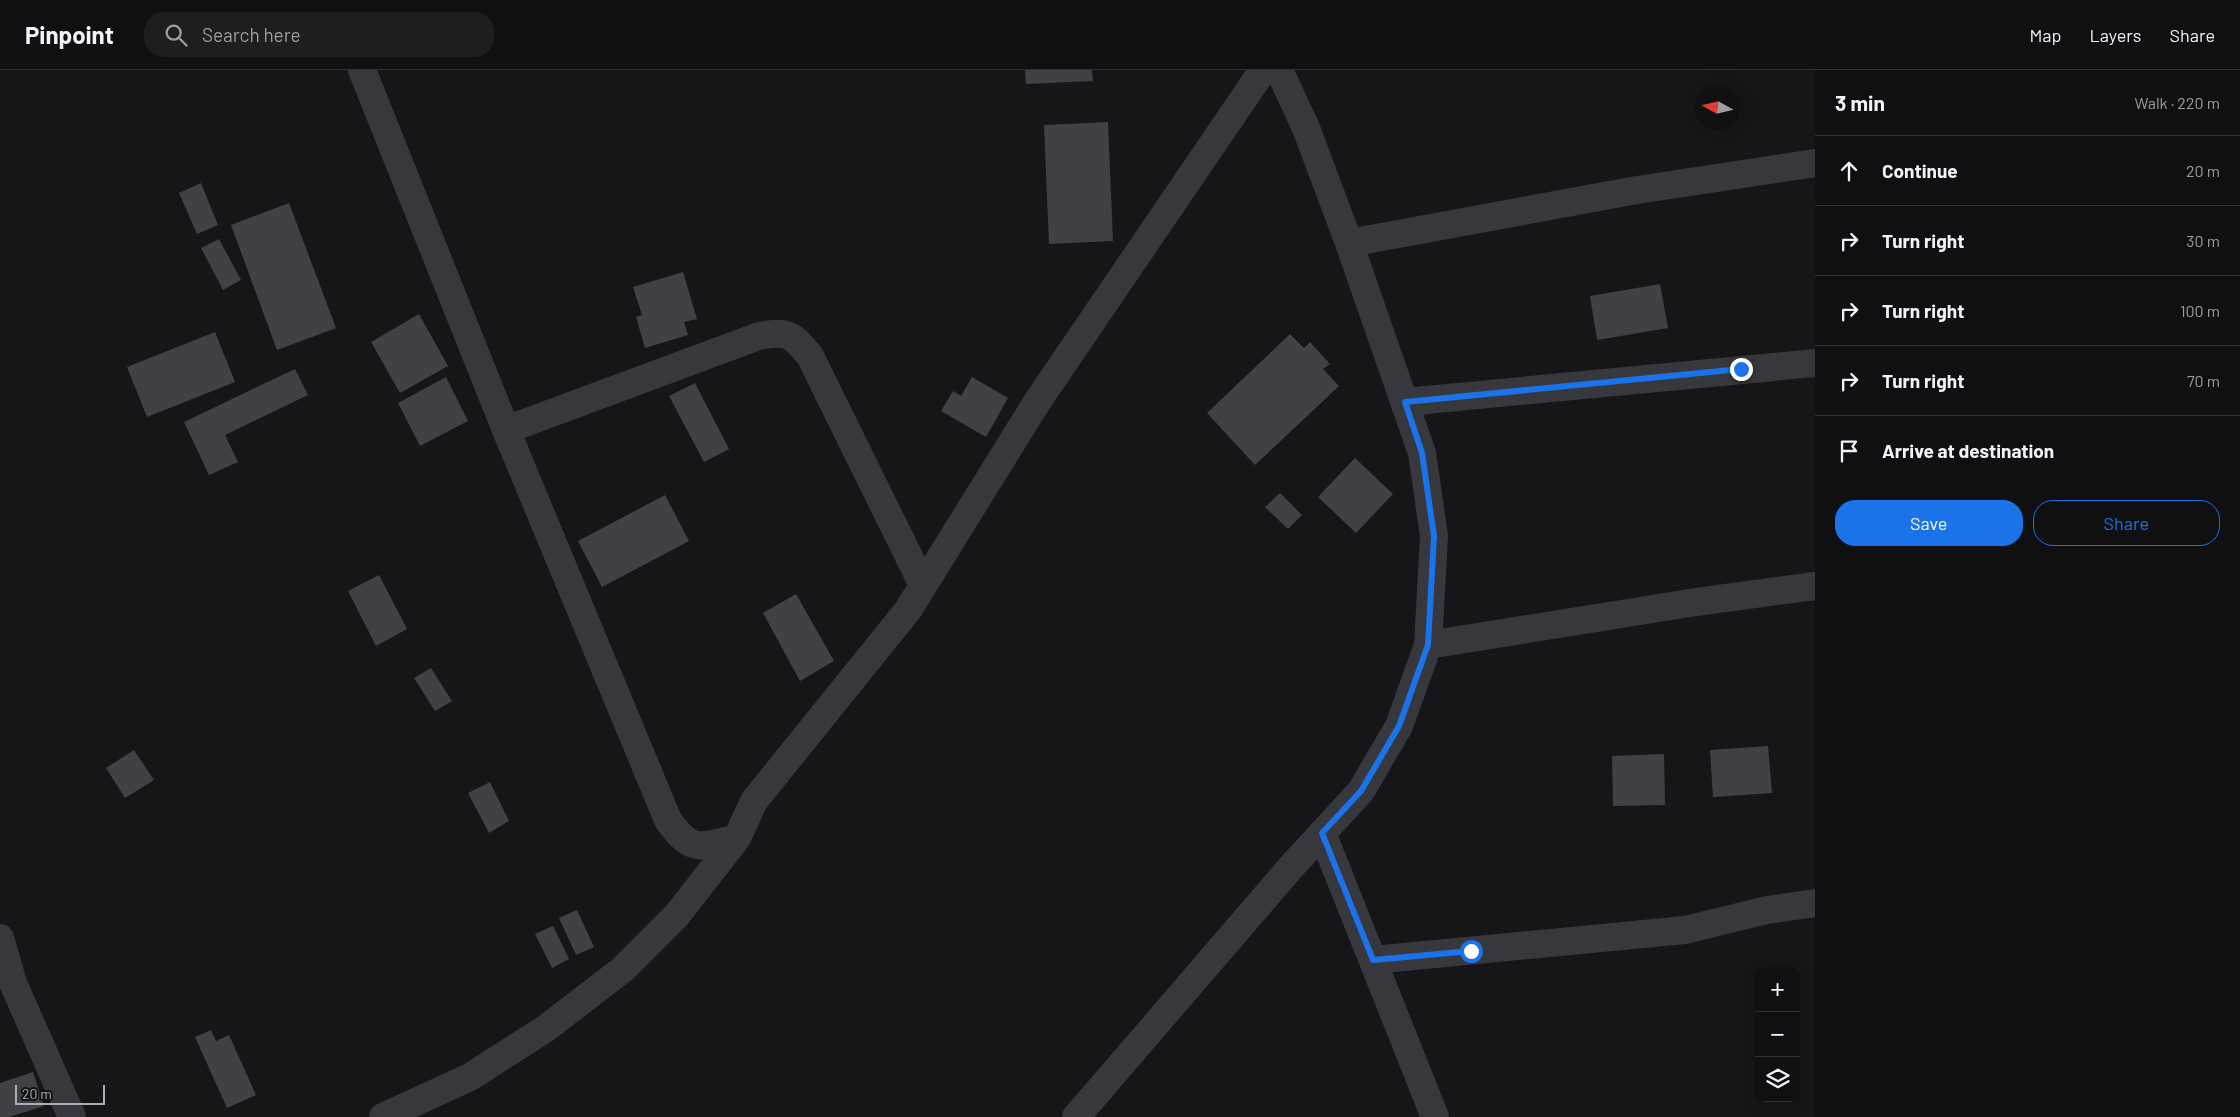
<!DOCTYPE html>
<html lang="en">
<head>
<meta charset="utf-8">
<style>
	body { margin:0; font-family:Barlow,sans-serif; background:#1e1e20; color:#f1f3f6 }
	.controls { position:absolute; right:15px; bottom:15px; display:grid; overflow:hidden; border-radius:10px; box-shadow:0 5px 20px #0002 }
	.controls button { width:45px; height:45px; display:grid; place-items:center; padding:0; border:0; border-bottom:1px solid #303032; background:#101012; color:#f1f3f6; font:25px sans-serif }
	.compass { position:absolute; left:1695px; top:15px; width:45px; height:45px; border-radius:50%; background:#101012; box-shadow:0 5px 20px #0002; rotate:278deg }
	.scale { position:absolute; left:15px; bottom:12px; width:90px; box-sizing:border-box; padding-left:5px; border:2px solid #a8adb8; border-top:0; font-size:14px; line-height:18px; white-space:nowrap; color:#a8adb8; -webkit-text-stroke:4px #111113; paint-order:stroke }
	.stop { position:absolute; width:15px; height:15px; margin:-11px; border:4px solid #1a73e8; border-radius:50%; background:#fff }
	.stop.end { background:#1a73e8; border-color:#fff; box-shadow:0 1px 5px #0008 }
	.list { margin:0; padding:0; list-style:none }
	h2 { display:flex; justify-content:space-between; align-items:center; height:65px; margin:0; padding:0 20px; font-size:21px }
	h2 small { font-size:16px; font-weight:400; color:#9c9d9f }
	.list li { display:grid; grid-template-columns:32px 1fr auto; gap:15px; align-items:center; box-sizing:border-box; height:70px; padding:0 20px; border-top:1px solid #303032 }
	.list b { display:block; font-size:19px; white-space:nowrap }
	.list em { font-size:16px; font-style:normal; color:#9c9d9f }
	.actions { display:flex; gap:10px; padding:15px 20px }
	.actions a { flex:1; padding:11px 0; border:1px solid #1a73e8; border-radius:20px; text-align:center; font-size:18px; color:#1a73e8 }
	.actions .main { background:#1a73e8; color:#fff }
	.icon { flex:none; width:28px; height:28px; fill:none; stroke:currentColor; stroke-width:2; stroke-linecap:round; stroke-linejoin:round }
	.map { position:relative; flex:none; width:1815px; height:1047px; overflow:hidden }
	header { display:flex; align-items:center; gap:30px; box-sizing:border-box; height:70px; padding:0 25px; background:#101012; border-bottom:1px solid #303032 }
	header strong { font-size:24px }
	nav { display:flex; gap:28px; margin-inline-start:auto; font-size:18px }
	.search { width:350px; height:45px; background:#1e1e20; display:flex; align-items:center; gap:12px; box-sizing:border-box; padding:0 18px; border-radius:20px; color:#9c9d9f; font-size:19px }
	main { display:flex }
	aside { flex:1; background:#101012 }
	.map>svg:first-child { display:block }
	.building { fill:#404145 }
	.lines { fill:none; stroke-linecap:round; stroke-linejoin:round }
	.minor { stroke:#37383d; stroke-width:28 }
	.route { stroke:#1a73e8; stroke-width:6 }
</style>
</head>
<body>
<header>
<strong>Pinpoint</strong>
<div class="search"><svg class="icon" aria-label="search" viewBox="0 0 24 24"><circle cx="10" cy="10" r="6"/><path d="M15 15l6 6"/></svg>Search here</div>
<nav><a>Map</a><a>Layers</a><a>Share</a></nav>
</header>
<main>
<div class="map">
<svg width="1815" height="1047" viewBox="0 0 1815 1047">
	<rect width="100%" height="100%" fill="#161618"/>
	<path class="building" d="M1025 0H1092L1093 11 1026 14Z
		M1108 52 1113 171 1049 174 1044 55Z
		M201 113 218 155 197 164 179 123Z
		M289 133 336 258 277 280 231 155Z
		M219 169 241 210 223 220 201 178Z
		M683 202 697 249 684 252 688 265 645 278 636 247 642 245 633 217Z
		M1660 214 1668 258 1597 270 1590 226Z
		M419 244 448 296 400 323 371 272Z
		M215 262 235 312 147 347 127 297Z
		M1290 264 1304 278 1310 272 1330 294 1323 299 1339 316 1255 395 1207 343Z
		M295 299 308 325 225 365 238 392 209 405 184 352Z
		M446 307 468 351 420 376 398 333Z
		M972 307 1008 328 986 367 941 341 953 321 961 326Z
		M695 313 729 379 704 392 669 326Z
		M1355 388 1393 424 1356 463 1318 427Z
		M1280 423 1302 445 1288 459 1265 437Z
		M665 425 689 471 602 517 578 471Z
		M379 505 407 559 376 576 348 521Z
		M796 524 834 591 800 611 763 543Z
		M431 598 452 631 435 641 414 608Z
		M1768 676 1772 723 1713 727 1710 680Z
		M134 680 154 710 125 728 106 698Z
		M1664 684 1665 735 1613 736 1612 686Z
		M490 712 509 751 489 763 468 723Z
		M577 840 594 877 576 885 559 848Z
		M553 856 569 889 552 898 535 864Z
		M211 960 216 971 229 965 256 1025 227 1038 195 967Z
		M33 1002 44 1036 9 1047H0V1013Z"/>
	<g class="lines">
		<path class="minor" d="M362 0 506 360 668 750C692 784 700 777 737 768L754 731 908 540 1037 332 1263 0
			M1349 173 1637 120 1815 93
			M1405 332 1815 293
			M506 360 759 266C788 261 791 263 810 286L923 515
			M1428 575 1696 532 1815 516
			M1322 763 1435 1047
			M0 868 13 913 72 1047
			M1373 890 1685 860 1767 840 1815 833
			M383 1047 470 1007 545 959 623 899 677 845 737 768
			M1076 1047 1292 796 1361 721 1399 656 1428 575 1434 466 1422 383 1349 173 1306 58 1279 0"/>
	</g>
	<g class="lines">
		<path class="route" d="M1471 881 1373 890 1322 763 1361 721 1399 656 1428 575 1434 466 1422 383 1405 332 1741 299"/>
	</g>
</svg>
<div class="controls">
<button>+</button>
<button>−</button>
<button><svg class="icon" aria-label="layers" viewBox="0 0 24 24"><path d="M12 4l9 5-9 5-9-5zM3 14l9 5 9-5"/></svg></button>
</div>
<svg class="compass" viewBox="-18 -18 36 36"><path d="M0-13l5 13h-10z" fill="#e53935"/><path d="M0 13l5-13h-10z" fill="#9c9d9f"/></svg>
<div class="scale">20 m</div>
<div class="stop" style="left:1471px;top:881px"></div>
<div class="stop end" style="left:1741px;top:299px"></div>
</div>
<aside>
<h2>3 min<small>Walk · 220 m</small></h2>
<ul class="list">
<li><svg class="icon" aria-label="ahead" viewBox="0 0 24 24"><path d="M12 20V5M6 11l6-6 6 6"/></svg><div><b>Continue</b></div><em>20 m</em></li>
<li><svg class="icon" aria-label="right" viewBox="0 0 24 24"><path d="M7 20v-9h11M14 6l5 5-5 5"/></svg><div><b>Turn right</b></div><em>30 m</em></li>
<li><svg class="icon" aria-label="right" viewBox="0 0 24 24"><path d="M7 20v-9h11M14 6l5 5-5 5"/></svg><div><b>Turn right</b></div><em>100 m</em></li>
<li><svg class="icon" aria-label="right" viewBox="0 0 24 24"><path d="M7 20v-9h11M14 6l5 5-5 5"/></svg><div><b>Turn right</b></div><em>70 m</em></li>
<li><svg class="icon" aria-label="arrive" viewBox="0 0 24 24"><path d="M6 21V4h12l-3 4 3 4H6"/></svg><div><b>Arrive at destination</b></div></li>
</ul>
<div class="actions"><a class="main">Save</a><a>Share</a></div>
</aside>
</main>
</body>
</html>
